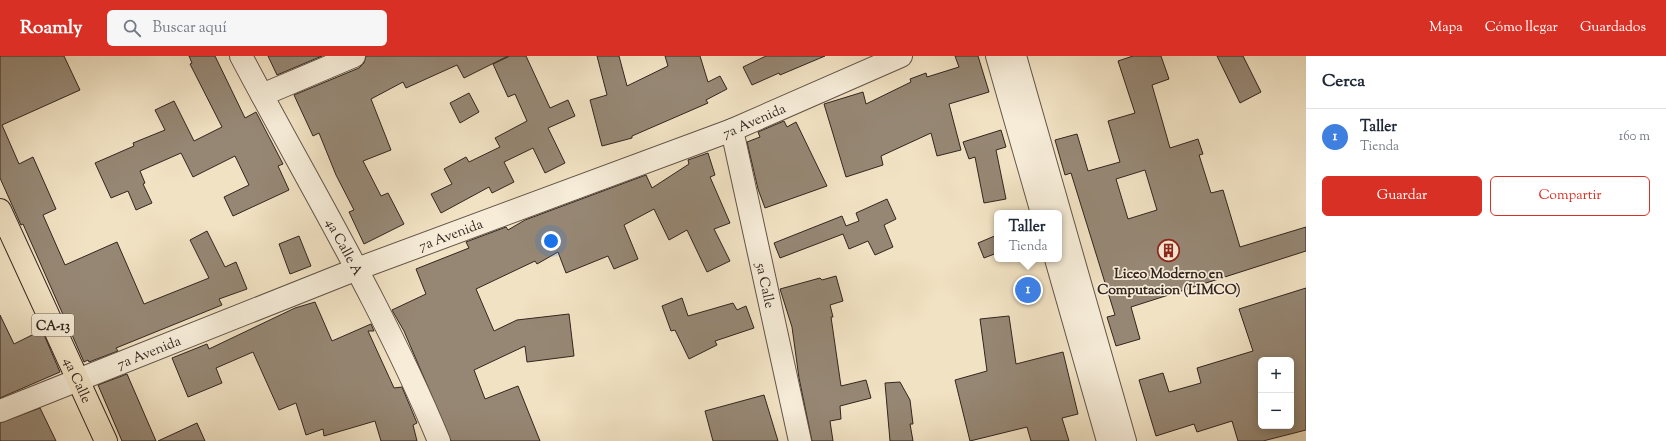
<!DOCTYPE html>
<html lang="es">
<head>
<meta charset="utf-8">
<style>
	body { margin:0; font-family:"Sorts Mill Goudy",serif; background:#f6f6f7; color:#1f2937 }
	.controls { position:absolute; right:12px; bottom:12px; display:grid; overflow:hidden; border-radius:6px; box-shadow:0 2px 10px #0003 }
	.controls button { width:36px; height:36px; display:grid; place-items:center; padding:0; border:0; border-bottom:1px solid #e0e1e3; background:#fff; color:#1f2937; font:20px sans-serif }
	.you { position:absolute; left:551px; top:185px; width:14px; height:14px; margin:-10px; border:3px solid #fff; border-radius:50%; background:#1a73e8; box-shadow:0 0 0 6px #1a73e833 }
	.badge { display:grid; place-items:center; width:26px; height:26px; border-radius:50%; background:#d93025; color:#fff; font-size:13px; font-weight:700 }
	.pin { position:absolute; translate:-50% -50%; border:2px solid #fff; box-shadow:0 1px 4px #0006 }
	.popup { position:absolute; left:994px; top:154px; width:68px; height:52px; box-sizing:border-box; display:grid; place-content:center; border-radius:6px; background:#fff; filter:drop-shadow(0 1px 3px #0005); font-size:13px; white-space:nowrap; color:#747a83 }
	.popup b { font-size:15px; color:#1f2937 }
	.popup::after { content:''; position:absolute; left:50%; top:100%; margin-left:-8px; border:8px solid transparent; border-top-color:#fff }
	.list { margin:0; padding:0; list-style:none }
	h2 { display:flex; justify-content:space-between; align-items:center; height:52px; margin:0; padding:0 16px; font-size:17px }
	h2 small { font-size:13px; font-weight:400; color:#747a83 }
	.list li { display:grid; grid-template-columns:26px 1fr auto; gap:12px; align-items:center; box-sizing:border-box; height:56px; padding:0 16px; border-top:1px solid #e0e1e3 }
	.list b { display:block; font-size:15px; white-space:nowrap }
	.list p { margin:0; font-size:13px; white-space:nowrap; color:#747a83 }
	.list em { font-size:13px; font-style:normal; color:#747a83 }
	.actions { display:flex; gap:8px; padding:12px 16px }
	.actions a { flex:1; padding:9px 0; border:1px solid #d93025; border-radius:6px; text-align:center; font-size:14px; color:#d93025 }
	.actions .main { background:#d93025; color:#fff }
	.icon { flex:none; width:22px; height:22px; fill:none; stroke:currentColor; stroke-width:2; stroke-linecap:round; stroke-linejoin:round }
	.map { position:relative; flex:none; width:1306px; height:385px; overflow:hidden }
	header { display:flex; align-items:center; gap:24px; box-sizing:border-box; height:56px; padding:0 20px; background:#d93025; color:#fff }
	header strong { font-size:19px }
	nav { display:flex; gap:22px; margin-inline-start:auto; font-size:14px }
	.search { width:280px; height:36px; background:#f6f6f7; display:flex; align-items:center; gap:10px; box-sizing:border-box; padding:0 14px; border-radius:6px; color:#747a83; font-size:15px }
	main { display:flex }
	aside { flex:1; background:#fff }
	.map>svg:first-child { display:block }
	.building { fill:#968774; stroke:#33251f; fill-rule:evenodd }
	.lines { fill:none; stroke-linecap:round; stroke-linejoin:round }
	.minor-casing { stroke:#625448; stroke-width:24 }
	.major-casing { stroke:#33251f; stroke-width:24 }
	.minor { stroke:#f6ecd8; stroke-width:22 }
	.major { stroke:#f1e2c3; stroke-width:22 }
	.labels { text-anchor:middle; stroke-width:3.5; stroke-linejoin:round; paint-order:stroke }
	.shield { fill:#f6ecd8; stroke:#6e6156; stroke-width:1 }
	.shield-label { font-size:13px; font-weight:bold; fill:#33251f }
	.street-label { font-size:14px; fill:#33251f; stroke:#f6ecd8 }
	.poi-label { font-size:14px; font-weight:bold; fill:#33251f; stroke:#f6ecd8 }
</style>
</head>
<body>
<header>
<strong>Roamly</strong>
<div class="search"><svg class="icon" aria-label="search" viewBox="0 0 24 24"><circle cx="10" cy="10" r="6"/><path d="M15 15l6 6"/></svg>Buscar aquí</div>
<nav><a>Mapa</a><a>Cómo llegar</a><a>Guardados</a></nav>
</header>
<main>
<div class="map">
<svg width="1306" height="385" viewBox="0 0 1306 385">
	<rect width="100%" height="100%" fill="#f1e2c3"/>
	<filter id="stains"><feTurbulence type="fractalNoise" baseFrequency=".005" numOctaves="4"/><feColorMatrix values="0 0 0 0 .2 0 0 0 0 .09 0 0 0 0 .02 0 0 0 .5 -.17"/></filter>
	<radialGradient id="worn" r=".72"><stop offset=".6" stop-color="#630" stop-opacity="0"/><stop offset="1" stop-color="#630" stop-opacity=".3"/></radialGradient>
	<path class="building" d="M0 0H64L80 34 2 69 19 108 33 101 56 153 43 159 65 209 117 186 144 248 209 222 190 184 207 175 225 211 236 206 247 233 219 243 222 249 116 292 118 295 89 306 88 304 84 306 23 168 21 169 0 122Z
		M189 0H215L245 62 256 56 283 108 278 110 289 134 233 160 224 141 249 129 235 100 193 121 181 97 140 115 145 127 143 128 152 147 136 154 128 135 111 142 95 107 134 90 133 87 165 74 155 54 174 45 194 85 222 71 190 8 192 7Z
		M268 0H322L277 19Z
		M366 0H508L464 22 457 9 406 32 403 26 371 43 391 94 363 105 381 140 388 137 404 168 364 188 349 156 354 154 336 119 319 77 313 80 294 39 359 12 364 7Z
		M510 0H526L550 52 568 44 575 60 548 72 565 107 545 117 533 92 504 106 514 126 492 137 489 131 441 157 431 138 452 128 444 113 466 101 469 106 500 91 495 82 527 65 515 38 508 41 493 8Z
		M597 0H619L627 30 668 10 665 0H700L708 26 720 20 727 33 706 44 708 47 632 80V82L602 90 590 44 607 39Z
		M766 0H825L780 19 779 17 752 29 743 11Z
		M955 0H978L989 36 949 48 961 94 937 100 931 77 881 100 883 109 846 121 824 48 863 36 866 48 911 26 910 23 926 17 927 21 959 11Z
		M1133 0H1161L1169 23 1152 29 1170 92 1198 83 1203 98 1199 99 1211 137 1223 134 1240 191 1306 171V195L1131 251 1140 283 1116 290 1107 261 1115 259 1071 117 1065 119 1055 84 1077 78 1088 115 1120 106 1108 65 1135 57 1118 5ZM1145 114 1157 154 1128 163 1116 123Z
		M1217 0H1243L1261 36 1240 47Z
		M469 37 479 56 460 67 450 47Z
		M784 65 787 71 796 66 827 130 765 152 758 133 747 86 760 81 758 76Z
		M1001 74 1006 91 996 94 1006 143 984 147 975 101 969 103 963 86Z
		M708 97 715 119 710 121 730 167 714 173 730 205 707 216 687 174 669 184 654 153 624 169 638 203 614 213 608 200 566 217 558 196 537 208 535 205 476 233 494 275 517 264 569 258 574 300 527 306 525 290 474 314 485 343 518 330 540 385H451L404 275 392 254 426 238 416 213 469 192 466 186 506 171 508 174 525 164 646 119 652 132 689 108 688 104Z
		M887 143 896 163 884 169 893 191 875 199 868 185 849 193 843 178 780 202 774 187 842 160 846 170 859 165 856 157Z
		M997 179V197L984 202 978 187Z
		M299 180 311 210 290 218 279 188Z
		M836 220 843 245 830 249 833 261H831L841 330 866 324 871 342 840 350 841 363 830 365 833 385H812L799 322 792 271 780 233 820 222 822 224Z
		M1306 232V374L1263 385H1238L1232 365 1197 376 1194 368 1156 380 1139 324 1163 317 1169 336 1201 327 1197 312 1253 295 1239 253ZM1261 304H1291V370H1261Z
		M682 242 688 260 733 247 737 254 746 250 754 272 715 285 717 289 689 303 675 274 671 275 662 250Z
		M315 246 332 285 371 268 374 275H368L394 332 402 331 417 367 413 369 417 385H381L375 365 324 380 323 373 306 379 296 347 279 354 253 296 216 312 222 327 188 341 172 302 207 288 209 293 295 252Z
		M0 259 14 288 42 274 60 316 0 342Z
		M1009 260 1016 308 1063 296 1078 358 1062 362 1069 385H1031L1027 371 970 385 955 324 987 315 980 263Z
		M127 318 156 385H122L98 329Z
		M900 326 910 344 913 368H910L913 385H890L885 327Z
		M764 339 778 385H713L705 355Z
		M40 352 56 385H0V367Z
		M197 367 205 385H158Z"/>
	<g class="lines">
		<defs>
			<g id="minor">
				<path id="s1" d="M241 0C308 127 384 252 439 385"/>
				<path d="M997 0 1042 157"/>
				<path d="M1015 0 1125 385"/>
				<path d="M262 39 354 0"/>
				<path id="s2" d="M732 74 800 385"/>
				<path d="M1056 203 1108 385"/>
				<path id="s3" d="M0 355 357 213 732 74 901 0"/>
			</g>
			<g id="major">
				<path id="s4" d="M0 154 106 385"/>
			</g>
		</defs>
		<use href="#minor" class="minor-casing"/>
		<use href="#major" class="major-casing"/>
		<use href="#minor" class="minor"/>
		<use href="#major" class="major"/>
	</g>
	<defs>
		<symbol id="building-ring" viewBox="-11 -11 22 22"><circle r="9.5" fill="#f6ecd8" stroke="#8f2418" stroke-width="1.5"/><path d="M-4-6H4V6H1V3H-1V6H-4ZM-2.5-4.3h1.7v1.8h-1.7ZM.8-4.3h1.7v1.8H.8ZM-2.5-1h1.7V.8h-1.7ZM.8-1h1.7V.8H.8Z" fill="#8f2418"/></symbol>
	</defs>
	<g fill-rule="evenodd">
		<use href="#building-ring" x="1156" y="182" width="25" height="25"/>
	</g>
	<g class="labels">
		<rect class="shield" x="32" y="258" width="42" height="22" rx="3"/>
		<g class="shield-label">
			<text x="53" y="274">CA-13</text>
		</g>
		<g class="street-label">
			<text dy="5" stroke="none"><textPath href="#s3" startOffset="808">7a Avenida</textPath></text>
			<text dy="5" stroke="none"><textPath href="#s3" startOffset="484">7a Avenida</textPath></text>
			<text dy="5" stroke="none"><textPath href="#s1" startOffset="217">4a Calle A</textPath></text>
			<text dy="5" stroke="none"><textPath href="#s2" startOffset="159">5a Calle</textPath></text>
			<text dy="5" stroke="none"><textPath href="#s3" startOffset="160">7a Avenida</textPath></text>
			<text dy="5" stroke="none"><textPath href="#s4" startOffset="187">4a Calle</textPath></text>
		</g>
		<g class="poi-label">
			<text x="1169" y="222">Liceo Moderno en<tspan x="1169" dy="16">Computacion (LIMCO)</tspan></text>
		</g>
	</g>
	<rect width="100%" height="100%" filter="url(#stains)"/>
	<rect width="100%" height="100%" fill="url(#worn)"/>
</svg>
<div class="controls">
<button>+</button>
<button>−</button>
</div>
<div class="you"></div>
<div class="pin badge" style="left:1028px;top:234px;background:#3f7fe0">1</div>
<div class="popup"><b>Taller</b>Tienda</div>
</div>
<aside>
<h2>Cerca<small></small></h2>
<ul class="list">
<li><span class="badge" style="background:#3f7fe0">1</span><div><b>Taller</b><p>Tienda</p></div><em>160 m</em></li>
</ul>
<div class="actions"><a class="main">Guardar</a><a>Compartir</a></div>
</aside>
</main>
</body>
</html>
